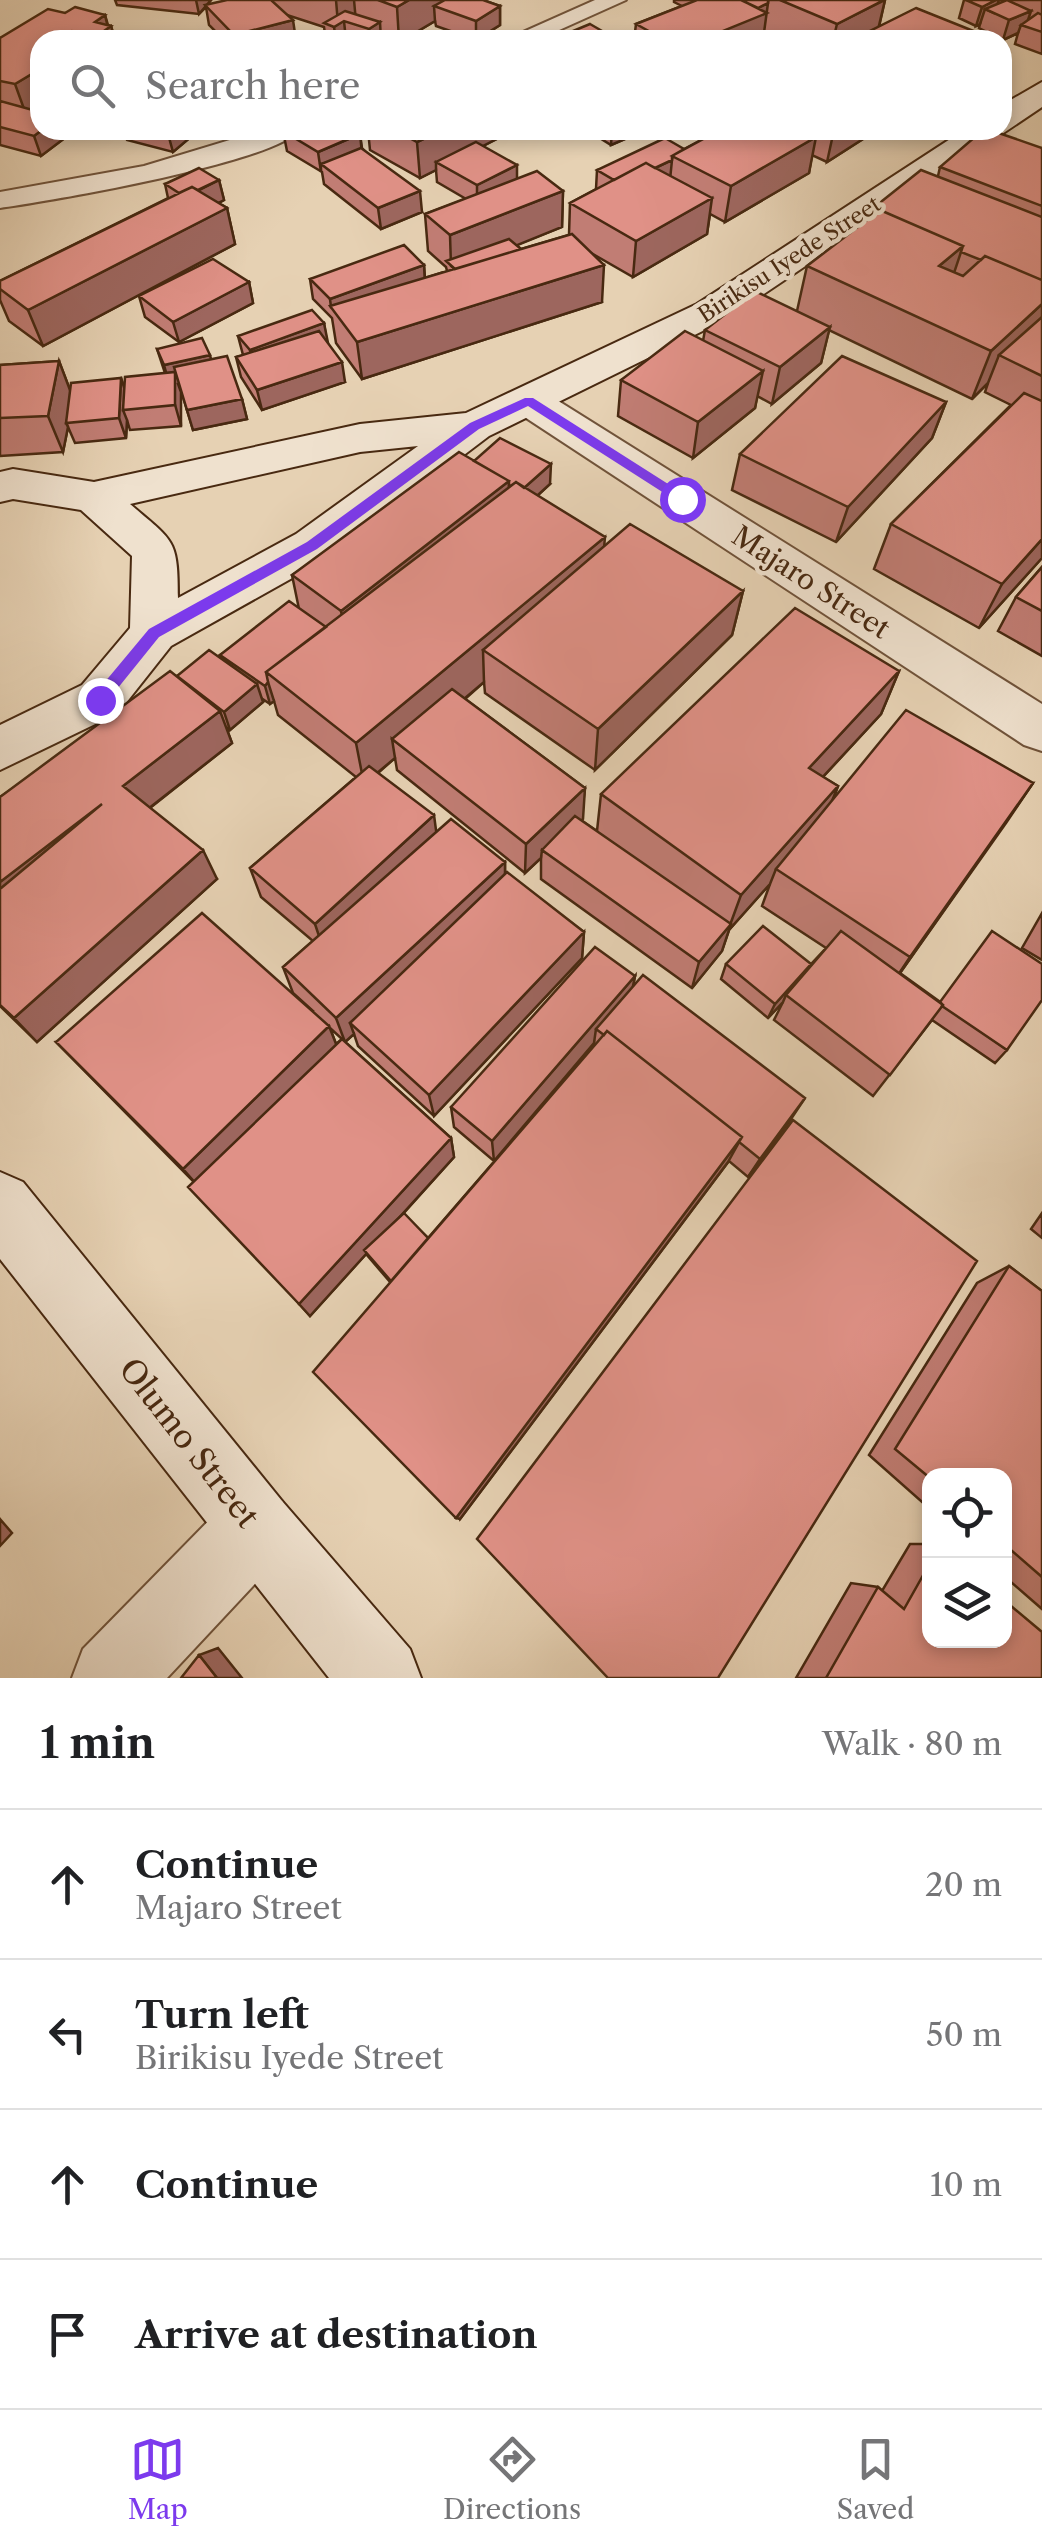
<!DOCTYPE html>
<html lang="en">
<head>
<meta charset="utf-8">
<style>
	body { margin:0; font-family:"Libre Caslon Text",serif; background:#f2f2f2; color:#202124 }
	.controls { position:absolute; right:30px; bottom:30px; display:grid; overflow:hidden; border-radius:20px; box-shadow:0 5px 15px #0003 }
	.controls button { width:90px; height:90px; display:grid; place-items:center; padding:0; border:0; border-bottom:2px solid #e0e0e0; background:#fff; color:#202124; font:50px sans-serif }
	.stop { position:absolute; width:30px; height:30px; margin:-22px; border:8px solid #7c3aed; border-radius:50%; background:#fff }
	.stop.end { background:#7c3aed; border-color:#fff; box-shadow:0 2px 10px #0008 }
	.list { margin:0; padding:0; list-style:none }
	h2 { display:flex; justify-content:space-between; align-items:center; height:130px; margin:0; padding:0 40px; font-size:42px }
	h2 small { font-size:32px; font-weight:400; color:#757577 }
	.list li { display:grid; grid-template-columns:65px 1fr auto; gap:30px; align-items:center; box-sizing:border-box; height:150px; padding:0 40px; border-top:2px solid #e0e0e0 }
	.list b { display:block; font-size:38px; white-space:nowrap }
	.list p { margin:0; font-size:32px; white-space:nowrap; color:#757577 }
	.list em { font-size:32px; font-style:normal; color:#757577 }
	.icon { flex:none; width:55px; height:55px; fill:none; stroke:currentColor; stroke-width:2; stroke-linecap:round; stroke-linejoin:round }
	.map { position:relative; flex:none; width:1042px; height:1678px; overflow:hidden }
	.search { position:absolute; background:#fff; box-shadow:0 5px 15px #0003; left:30px; right:30px; top:30px; height:110px; display:flex; align-items:center; gap:25px; box-sizing:border-box; padding:0 35px; border-radius:30px; color:#757577; font-size:38px }
	.sheet { height:730px; background:#fff }
	nav { display:flex; justify-content:space-around; align-items:center; box-sizing:border-box; height:140px; border-top:2px solid #e0e0e0; background:#fff; font-size:28px; color:#757577 }
	nav a { display:grid; justify-items:center; gap:5px }
	nav .on { color:#7c3aed }
	.map>svg:first-child { display:block }
	.lines { fill:none; stroke-linecap:round; stroke-linejoin:round }
	.lane-casing { stroke:#70533a; stroke-width:4 }
	.street-casing { stroke:#70533a; stroke-width:4 }
	.secondary-casing { stroke:#482911; stroke-width:4 }
	.lane { fill:#efe1ce; fill-rule:evenodd }
	.street { fill:#efe1ce; fill-rule:evenodd }
	.secondary { fill:#efe1ce; fill-rule:evenodd }
	.wall { fill:#c17d74; stroke:#482911; stroke-width:2.5; fill-rule:evenodd }
	.shaded-wall { fill:#9d665e; stroke:#482911; stroke-width:2.5 }
	.building { fill:#e09187; stroke:#482911; stroke-width:2.5 }
	.route { fill:#7c3aed }
	.labels { text-anchor:middle; stroke-width:9; stroke-linejoin:round; paint-order:stroke }
	.far-street-label { font-size:22px; fill:#482911; stroke:#efe1ce }
	.street-label { font-size:28px; fill:#482911; stroke:#efe1ce }
	.near-street-label { font-size:32px; fill:#482911; stroke:#efe1ce }
</style>
</head>
<body>
<div class="map">
<svg width="1042" height="1678" viewBox="0 0 1042 1678">
	<rect width="100%" height="100%" fill="#e6d1b3"/>
	<filter id="stains"><feTurbulence type="fractalNoise" baseFrequency=".002" numOctaves="4"/><feColorMatrix values="0 0 0 0 .2 0 0 0 0 .09 0 0 0 0 .02 0 0 0 .5 -.17"/></filter>
	<radialGradient id="worn" r=".72"><stop offset=".6" stop-color="#630" stop-opacity="0"/><stop offset="1" stop-color="#630" stop-opacity=".3"/></radialGradient>
	<g class="lines">
		<defs>
			<path id="lane" d="M595 0H626L537 40H505Z
				M263 130H300C272 163 51 201 0 208V192L144 166Z"/>
			<path id="street" d="M529 388 544 392 1042 704V751L1024 745 514 410 508 401 514 392Z
				M255 1490 282 1501 293 1528 282 1555 167 1678H72L83 1649 228 1501Z"/>
			<path id="secondary" d="M1042 82V107L725 320 489 436 328 558 171 646 118 713 0 770V725L82 685 130 628 132 556 81 510 13 499 0 502V472L13 469 94 482 360 424 466 413 697 304 964 130H1002V105ZM418 446 296 534 178 598C178 538 174 542 130 504L360 452Z
				M0 1172 23 1182 282 1501 410 1649 421 1678H329L0 1259Z"/>
		</defs>
		<use href="#lane" class="lane-casing"/>
		<use href="#street" class="street-casing"/>
		<use href="#secondary" class="secondary-casing"/>
		<use href="#lane" class="lane"/>
		<use href="#street" class="street"/>
		<use href="#secondary" class="secondary"/>
	</g>
	<path class="wall" d="M115 0H211L207 5 272 0H483L500 6V25L476 40 436 26 435 21 403 40H394L381 35V40H326L324 27 287 15 296 40H224L209 25 206 7 199 14 117 5Z
		M674 0H885L879 27 985 40H786L764 31 763 40H634L636 24 682 6 674 2Z
		M964 0H1042V54L1015 44 1018 33 1003 40 979 28 980 24 976 26 959 18Z
		M65 13 105 15 108 25 111 26 115 40H40V130H64L66 137 41 156 0 145V38Z
		M124 130H199L173 152 127 140Z
		M368 130H514L483 146 517 179 563 191 562 227 516 245 521 249 569 235 570 203 596 189 597 170 684 149 720 130H877L827 162 812 155 809 173 725 222 710 214 707 234 633 277 591 253 602 302 362 379 336 343 332 318 313 299 310 279 424 265 425 278 447 271 446 267 428 251 425 214 466 199 437 182 436 170 420 178 370 150Z
		M587 130H639V133L611 145Z
		M283 131 360 134 362 148 422 212 381 229 324 184 322 172 287 151Z
		M1042 148V558L979 628 874 569 891 524 1011 405 985 392 988 383 972 399 829 330 821 363 772 404 757 396 755 408 693 458 618 416 621 380 703 341 705 330 797 311 807 266 864 223 867 213 938 176 940 167Z
		M219 180 224 200 219 203 227 208 235 244 43 346 9 321 0 300V281L168 198 165 184Z
		M249 282 253 303 179 342 145 317 139 296Z
		M324 323 327 343 345 382 262 410 241 377 236 357 243 355 238 336Z
		M157 349 211 360 242 399 247 419 193 430 179 384 181 426 130 430 127 420 126 438 75 443 68 427 63 452 0 456V365L59 361 70 390 121 378 124 388 165 373Z
		M946 402 932 438 836 542 732 490 740 454Z
		M474 461 550 484 537 496 604 547 743 591 732 635 595 770 485 693 484 682 465 699 585 788 581 820 597 831 601 794 899 671 881 714 823 777 838 786 833 800 1033 783 900 973 1007 1050 995 1063 932 1020 873 1096 774 1020 783 1002 768 1018 721 979 726 964H811L826 948 762 906 770 884 729 930 722 951 692 988 541 879V858L525 873 397 770 395 758 378 773 436 832 505 862V874L584 932 582 958 434 1116 358 1046 354 1034 345 1042 451 1138 454 1157 403 1214 428 1238 594 1046V1043L494 1161 454 1127 451 1107 635 976 633 987 791 1119 748 1177 729 1161 460 1519 390 1282 366 1254 310 1316 194 1182 56 1042 312 1010 293 993 283 967 313 941 261 897 250 868 356 777 278 715 274 701 270 704 261 698 263 702 230 730 226 727 232 743 150 808 217 879 37 1042 0 1006V797L177 676 222 659 220 655 299 609 292 575ZM330 1028 342 1039 336 1044Z
		M1042 567V656L998 631 1016 597Z
		M1042 913V960L1022 948Z
		M1042 1213V1238L1031 1229Z
		M1009 1266 1042 1291V1609L1004 1576V1476H930V1509L869 1455 977 1283Z
		M910 1544H930V1640L1042 1678H796L851 1583 878 1587 882 1591Z"/>
	<path class="shaded-wall" d="M196 0H211L199 14Z
		M336 0H354L356 22 344 21 346 40H336L334 27 338 24Z
		M409 0H472L434 6 435 21 403 40H399L397 7Z
		M885 0 877 34 868 32 866 40H833L837 24Z
		M996 0H999L994 13 985 9 980 24 976 26 982 7Z
		M768 3 763 40H701L745 14Z
		M500 6V25L476 40V21Z
		M1031 11 1026 26 1021 25 1018 33 1003 40 1009 20Z
		M105 15 108 28 111 26 115 40H94L95 22Z
		M293 20 296 40H235L234 35Z
		M380 22 381 40H370L369 29Z
		M72 31 75 40H58Z
		M40 69V112L28 120 15 84Z
		M42 130H64L66 137 41 156 34 136Z
		M167 130H199L173 152Z
		M442 130H514L444 166 436 162V170L420 178 417 142Z
		M612 130H639V133L611 145Z
		M834 130H877L827 162Z
		M360 134 362 154 321 164V172L318 152Z
		M816 137 809 173 725 222 731 186Z
		M672 160 670 180 621 184Z
		M517 165V185L477 206V185Z
		M219 180 224 200 191 217 186 197Z
		M420 191 422 212 381 229 378 208Z
		M563 191 562 227 456 270 451 266 450 235Z
		M712 198 707 234 633 277 636 241Z
		M227 208 235 244 43 346 28 310Z
		M963 246 947 294 939 266Z
		M424 265 425 285 331 307 330 299Z
		M604 265 602 302 362 379 357 342Z
		M249 282 253 303 179 342 173 322Z
		M1042 304V328L999 355 988 383 972 399 991 351Z
		M324 323 328 343 254 370 250 350Z
		M830 327 821 363 772 404 780 367Z
		M210 355 215 375 178 384 181 392V426L164 365Z
		M59 361 73 398 66 423 68 427 63 452 48 416Z
		M342 362 345 382 262 410 257 390Z
		M763 371 755 408 693 458 698 422Z
		M121 378 128 399 123 410 127 420 126 438 119 418Z
		M242 399 247 419 193 430 187 410Z
		M946 402 932 438 836 542 848 507Z
		M551 464 550 484 516 515V495Z
		M509 481V517L348 645 341 611Z
		M605 537 601 582 483 650 484 682 405 749 392 739 395 758 364 784 356 743Z
		M1042 539V558L979 628 1002 584Z
		M743 591 732 635 595 770 598 729Z
		M899 671 881 714 794 808 809 768Z
		M268 682 274 701 270 704 265 686Z
		M257 684 263 702 230 730 224 712Z
		M220 711 232 743 139 816 123 786Z
		M1033 783 1006 823 888 990 910 957Z
		M838 786 822 826 776 869 770 884 729 930 722 951 692 988 699 962 730 925 741 895Z
		M585 788 583 819 546 853 542 850 541 858 525 873 526 844Z
		M102 804 0 927V882Z
		M434 815 438 845 324 951 315 924Z
		M203 850 217 879 37 1042 14 1018Z
		M505 862V891L350 1023 354 1034 345 1042 336 1018Z
		M584 932 582 958 434 1116 429 1095Z
		M811 964 786 995 783 1002 768 1018 775 1004Z
		M635 976 630 1001 596 1029 594 1043 494 1161 492 1141Z
		M329 1026 338 1049 199 1187 183 1169Z
		M805 1098 791 1119 748 1177 760 1159Z
		M742 1137 728 1162 460 1519 456 1518Z
		M451 1138 454 1157 310 1316 299 1304Z
		M0 1519 12 1533 0 1546Z
		M218 1648 242 1678H217L199 1655Z"/>
	<path class="building" d="M227 0H271L293 20 234 35 205 5Z
		M378 0H409L397 7Z
		M445 0H483L500 6 476 21 434 6Z
		M697 0H741L767 13 701 40H665L636 24Z
		M741 0H768V3L758 8Z
		M780 0H884L837 24Z
		M966 0H996L982 7Z
		M1007 0 1031 11 1009 20 985 9Z
		M75 7 105 15 95 22 111 26 94 38 72 31 58 40H40V52L36 54 40 55V69L15 84 0 81V38L48 9 65 13Z
		M916 8 986 36 979 40H887L868 32Z
		M345 11 380 22 369 29 344 21 334 27 324 23Z
		M1038 13 1042 15V32L1021 25Z
		M590 24 609 35 597 40H559L556 38Z
		M0 101 40 112V130H42L34 136 0 127Z
		M285 130H353L360 134 318 152 283 131Z
		M395 130H442L417 142Z
		M720 130H801L816 137 731 186 672 156Z
		M983 130H990L1042 148V206L940 167Z
		M665 138 684 149 672 156V160L655 168 646 163 614 180 597 170Z
		M476 142 517 165 477 185 436 162Z
		M361 148 420 191 378 208 321 164Z
		M646 163 712 198 636 241 570 203Z
		M199 168 219 180 198 190 192 187 179 193 165 184Z
		M921 170 1042 217V280L985 256 981 260 961 252 963 246 880 210 874 215 867 213Z
		M537 171 563 191 450 235 425 214Z
		M192 187 227 208 28 310 0 289V281Z
		M880 210 963 246 939 266 963 276 985 256 1042 280V304L991 351 807 266Z
		M572 234 604 265 357 342 330 306Z
		M509 239 521 249 455 269 446 261Z
		M404 245 424 265 330 299 310 279Z
		M213 259 249 282 173 322 139 296Z
		M755 291 830 327 780 367 705 330Z
		M312 310 324 323 250 350 238 336Z
		M1042 317V376L999 355Z
		M319 331 342 362 257 390 236 357Z
		M685 331 763 371 698 422 621 380Z
		M202 338 210 355 164 365 157 349Z
		M227 356 242 399 187 410 174 367Z
		M842 356 946 402 848 507 740 454Z
		M59 361 48 416 0 418V365Z
		M175 372V405L123 410 125 377Z
		M121 378 119 418 66 423 71 383Z
		M1024 393 1042 401V539L1002 584 891 524Z
		M500 438 551 464 524 488 516 482 509 487V481L474 461Z
		M459 452 509 481 341 611 292 575Z
		M516 482 605 537 356 743 266 672Z
		M630 524 743 591 598 729 483 650Z
		M1042 567V611L1016 597Z
		M289 601 326 627 266 672 268 682 265 686 220 655Z
		M795 608 899 671 809 768 838 786 741 895 601 794Z
		M209 650 257 684 224 712 177 676Z
		M170 671 220 711 123 786 203 850 14 1018 0 1005V889L102 804 0 882V797Z
		M452 689 585 788 526 844 392 739Z
		M906 710 1033 783 910 957 776 869Z
		M369 766 434 815 315 924 250 868Z
		M575 816 731 924 699 962 542 850Z
		M451 819 505 862 336 1018 283 967Z
		M507 872 584 932 429 1095 350 1023Z
		M202 913 329 1026 183 1169 56 1042Z
		M763 926 811 964 775 1004 726 964Z
		M841 931 943 1005 890 1075 786 995Z
		M992 931 1042 964V1000L1007 1050 942 1006 943 1005 940 1002Z
		M595 947 635 976 492 1141 451 1107Z
		M643 975 805 1098 760 1159 739 1142 742 1137 607 1031 604 1035 596 1029Z
		M607 1031 742 1137 456 1518 313 1372Z
		M342 1039 451 1138 299 1304 188 1187Z
		M793 1120 977 1261 718 1678H608L477 1539Z
		M404 1213 428 1238 391 1281 364 1250Z
		M1009 1266 1042 1291V1577L1004 1544V1476H930V1478L895 1449Z
		M930 1563V1640H1004V1600L1042 1632V1678H826L878 1587 904 1609Z
		M199 1655 217 1678H181Z"/>
	<path class="route" d="M525 398H533L687 496V502H678L528 406 479 429 317 549 159 637 105 704H94V695L149 629 307 542 470 423Z"/>
	<g class="labels">
		<g class="far-street-label">
			<text transform="translate(789 259) rotate(-33)" y="8">Birikisu Iyede Street</text>
		</g>
		<g class="street-label">
			<text transform="translate(811 582) rotate(33)" y="10">Majaro Street</text>
		</g>
		<g class="near-street-label">
			<text transform="translate(189 1443) rotate(52)" y="11">Olumo Street</text>
		</g>
	</g>
	<rect width="100%" height="100%" filter="url(#stains)"/>
	<rect width="100%" height="100%" fill="url(#worn)"/>
</svg>
<div class="controls">
<button><svg class="icon" aria-label="locate" viewBox="0 0 24 24"><circle cx="12" cy="12" r="6"/><path d="M12 2v4M12 18v4M2 12h4M18 12h4"/></svg></button>
<button><svg class="icon" aria-label="layers" viewBox="0 0 24 24"><path d="M12 4l9 5-9 5-9-5zM3 14l9 5 9-5"/></svg></button>
</div>
<div class="stop" style="left:682px;top:499px"></div>
<div class="stop end" style="left:100px;top:700px"></div>
<div class="search"><svg class="icon" aria-label="search" viewBox="0 0 24 24"><circle cx="10" cy="10" r="6"/><path d="M15 15l6 6"/></svg>Search here</div>
</div>
<section class="sheet">
<h2>1 min<small>Walk · 80 m</small></h2>
<ul class="list">
<li><svg class="icon" aria-label="ahead" viewBox="0 0 24 24"><path d="M12 20V5M6 11l6-6 6 6"/></svg><div><b>Continue</b><p>Majaro Street</p></div><em>20 m</em></li>
<li><svg class="icon" aria-label="left" viewBox="0 0 24 24"><path d="M17 20v-9H6M10 6l-5 5 5 5"/></svg><div><b>Turn left</b><p>Birikisu Iyede Street</p></div><em>50 m</em></li>
<li><svg class="icon" aria-label="ahead" viewBox="0 0 24 24"><path d="M12 20V5M6 11l6-6 6 6"/></svg><div><b>Continue</b></div><em>10 m</em></li>
<li><svg class="icon" aria-label="arrive" viewBox="0 0 24 24"><path d="M6 21V4h12l-3 4 3 4H6"/></svg><div><b>Arrive at destination</b></div></li>
</ul>
</section>
<nav>
<a class="on"><svg class="icon" aria-label="map" viewBox="0 0 24 24"><path d="M3 6l6-2 6 2 6-2v14l-6 2-6-2-6 2zM9 4v14M15 6v14"/></svg>Map</a>
<a><svg class="icon" aria-label="directions" viewBox="0 0 24 24"><path d="M12 3l9 9-9 9-9-9zM9 14v-3h6M13 9l2 2-2 2"/></svg>Directions</a>
<a><svg class="icon" aria-label="saved" viewBox="0 0 24 24"><path d="M7 4h10v16l-5-4-5 4z"/></svg>Saved</a>
</nav>
</body>
</html>
